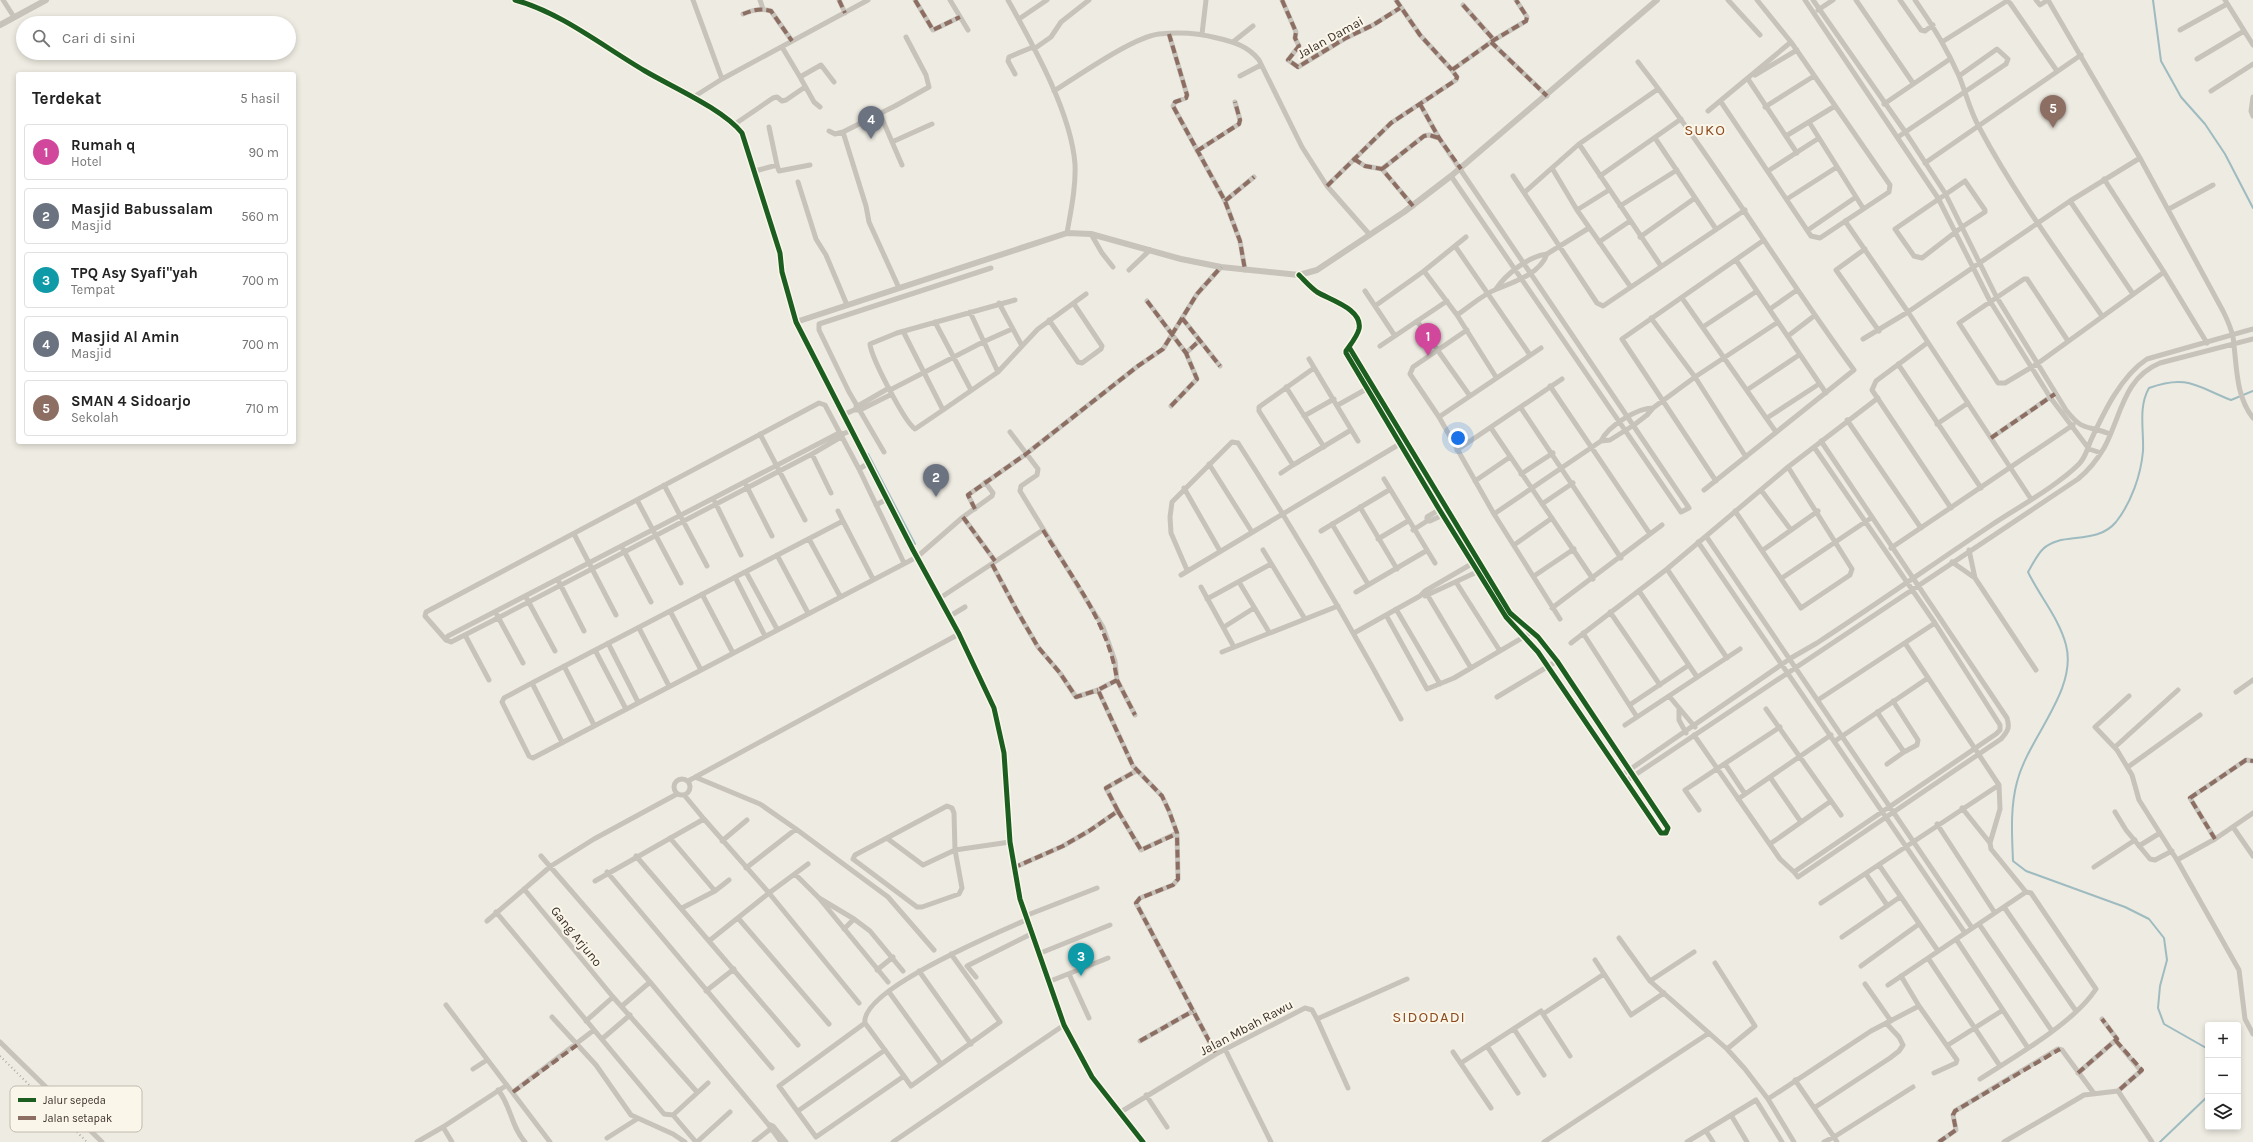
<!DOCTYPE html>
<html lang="id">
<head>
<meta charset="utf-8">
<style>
	body { margin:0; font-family:Karla,sans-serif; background:#f6f6f6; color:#222 }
	.controls { position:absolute; right:12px; bottom:12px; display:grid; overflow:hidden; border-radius:4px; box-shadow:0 2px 6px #0003 }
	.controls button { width:36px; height:36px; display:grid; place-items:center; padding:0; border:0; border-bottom:1px solid #e0e0e0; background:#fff; color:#222; font:20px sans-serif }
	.you { position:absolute; left:1458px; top:438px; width:14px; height:14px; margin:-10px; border:3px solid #fff; border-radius:50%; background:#1a73e8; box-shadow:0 0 0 6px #1a73e833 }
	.badge { display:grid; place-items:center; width:26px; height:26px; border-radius:50%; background:#d93025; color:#fff; font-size:13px; font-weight:700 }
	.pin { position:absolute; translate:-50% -33px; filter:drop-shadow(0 1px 2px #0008) }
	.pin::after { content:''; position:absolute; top:21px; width:14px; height:12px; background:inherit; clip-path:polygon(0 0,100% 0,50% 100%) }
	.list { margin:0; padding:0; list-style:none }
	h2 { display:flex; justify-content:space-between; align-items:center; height:52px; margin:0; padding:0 16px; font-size:17px }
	h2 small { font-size:13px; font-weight:400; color:#767676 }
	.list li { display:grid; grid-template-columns:26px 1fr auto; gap:12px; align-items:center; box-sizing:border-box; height:56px; margin:0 8px 8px; padding:0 8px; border:1px solid #e0e0e0; border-radius:4px }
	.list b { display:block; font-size:15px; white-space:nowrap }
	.list p { margin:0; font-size:13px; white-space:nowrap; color:#767676 }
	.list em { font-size:13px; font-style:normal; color:#767676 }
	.icon { flex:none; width:22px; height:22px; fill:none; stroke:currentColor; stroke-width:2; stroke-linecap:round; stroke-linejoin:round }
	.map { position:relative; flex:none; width:2253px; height:1142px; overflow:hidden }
	.search { position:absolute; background:#fff; box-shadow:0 2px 6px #0003; left:16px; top:16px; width:280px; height:44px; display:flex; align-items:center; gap:10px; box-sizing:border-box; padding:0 14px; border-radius:22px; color:#767676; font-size:15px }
	.panel { position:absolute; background:#fff; box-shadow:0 2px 6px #0003; left:16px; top:72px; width:280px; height:372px; border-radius:4px }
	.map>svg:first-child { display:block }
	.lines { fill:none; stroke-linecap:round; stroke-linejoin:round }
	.stream { stroke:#9ebbc0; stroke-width:2 }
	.minor { stroke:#c7c3bb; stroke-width:5 }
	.tertiary { stroke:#c7c3bb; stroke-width:6 }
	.rail { stroke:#afaba5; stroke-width:2; stroke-dasharray:1 3; stroke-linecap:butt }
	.quiet { stroke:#8d6e63; stroke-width:4; stroke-dasharray:8 4; stroke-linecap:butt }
	.cycleway-casing { stroke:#fbf6ea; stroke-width:8 }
	.cycleway { stroke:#1b5e20; stroke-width:5 }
	.labels { text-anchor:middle; stroke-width:4; stroke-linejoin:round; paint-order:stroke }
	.street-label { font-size:13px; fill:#393029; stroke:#fbf6ea }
	.quarter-label { font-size:15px; letter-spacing:1px; fill:#8b4b1e; stroke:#fbf6ea }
	.key { fill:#fbf6ea; stroke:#c1bbb0; stroke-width:1 }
	.key-label { font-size:11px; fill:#393029 }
</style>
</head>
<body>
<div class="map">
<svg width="2253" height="1142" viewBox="0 0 2253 1142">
	<rect width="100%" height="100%" fill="#eeebe2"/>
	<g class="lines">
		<path class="stream" d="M2153 0 2161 61 2181 97 2205 124 2225 154 2253 208
			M868 454 915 544
			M2208 1049 2164 1024 2158 1008 2160 986 2167 960 2164 938 2149 919 2125 907 2026 871 2013 861C2012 835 2010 808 2017 782 2028 738 2078 690 2066 645 2059 618 2040 597 2028 572 2032 565 2037 555 2043 549 2061 531 2096 546 2116 522 2131 503 2141 475 2143 451 2144 430 2138 407 2149 388 2188 374 2197 387 2231 400L2253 391
			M2160 1142 2208 1096"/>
		<path class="minor" d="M3 0 14 17
			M693 0 722 79
			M760 0 763 9
			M839 0 845 13
			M915 0 933 30 960 17
			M950 0 968 30
			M1008 0C1033 45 1071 112 1075 164 1076 187 1071 210 1067 233
			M1282 0 1296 32 1295 38 1299 46 1288 60 1298 67 1344 39 1373 25 1400 8
			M1396 0 1420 35 1452 70
			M1728 0 1760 35
			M1805 0 1938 198 1990 301 2050 397 2089 449 2101 453
			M1813 0 1906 133 1945 193 1996 296 2066 410C2084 433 2086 424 2110 434
			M1856 0 1913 83
			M1900 0 1921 30 1925 31 1933 25
			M1915 0C1932 24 1947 49 1959 76 1966 93 1970 111 1979 127 2014 193 2059 254 2102 316
			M2036 0 2040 5 2048 0
			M2048 0 2140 158 2223 311C2227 319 2231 328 2233 337 2237 365 2235 395 2253 418
			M2225 0 2253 45
			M1463 5 1494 40
			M1818 10 1833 0
			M743 14C753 10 761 8 771 11L792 41
			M1019 19 1047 0
			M2180 30 2227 4
			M1169 34 1187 95 1186 98 1175 102 1173 106 1225 201 1240 241 1245 270
			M1202 34 1206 0
			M1233 42 1253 26
			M1491 42 1547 96
			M1942 42 2007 1 2010 3 2057 71
			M782 47 800 77
			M1034 49 1051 37 1061 22 1089 0
			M2197 59 2244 31
			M1638 62C1715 161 1780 269 1854 370L1704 490
			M1015 74 1008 61 1009 57 1033 47
			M1755 75 1797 50
			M1240 76 1261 65
			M1748 79 1797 153
			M1054 91C1078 76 1133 37 1159 34 1177 32 1199 33 1217 38 1234 42 1248 46 1259 60L1302 147 1327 186 1370 235
			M2211 91 2253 64
			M2253 97 2251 111 2253 116
			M692 98 722 79 868 0
			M1721 102 1811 236 1820 238 1889 192 1890 185 1791 42 1757 0
			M1420 104 1439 138 1689 508 1681 512 1451 176
			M1884 104 1950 59
			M820 107 814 102 800 77 821 65 834 82
			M1765 107 1814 76
			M1708 111 1791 42
			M880 114 902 165
			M1809 122 1863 208
			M735 124 773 98 777 97 782 101 786 100 805 87
			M769 127 777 165
			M829 131 835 134 843 132
			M1786 136 1835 106
			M1898 137 2006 64 2008 59 1997 49 1959 76
			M1655 138 1716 229
			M892 142 932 124
			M1579 144 1661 266
			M1197 151 1239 124 1240 120 1235 102
			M1354 159 1365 166 1382 169 1413 206
			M1925 163 2081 55
			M1552 168 1577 210 1630 286
			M1382 169 1424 136 1429 135 1439 138
			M755 171 777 165 779 171 810 165
			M1768 171 1819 138
			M1513 176 1597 303 1603 306 1745 210
			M1600 176 1681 119
			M2104 179 2164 272 2207 343
			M1965 181 1985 210V212L1962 227 1922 258 1914 256 1895 229Z
			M798 182 816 239 826 255 847 305
			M1327 186 1391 123 1456 80 1457 77 1452 70 1494 40 1526 21 1527 17 1516 0
			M1525 192 1579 144 1658 89
			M1787 199 1837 167
			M1225 201 1254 177
			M2070 201 2133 294
			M1620 206 1677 170
			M2169 209 2213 185
			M1577 210 1609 190
			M1845 221 1908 312 2031 499
			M1808 230 1856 197
			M1091 234 1102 253 1113 267
			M1640 237 1695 198
			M1599 242 1630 221
			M1455 246 1530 355
			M1865 249 1836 270 1879 331
			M1736 260 1826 393
			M1129 270 1150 250
			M1424 271 1457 315 1496 377
			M1299 275C1305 281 1310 287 1317 292 1330 300 1363 309 1359 329 1357 337 1350 345 1346 351V353L1439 509 1506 617 1538 652 1661 833H1666L1668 828 1557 661 1538 637 1510 613 1349 347
			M899 288 869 222 866 206 843 132 895 106 929 87 926 75 906 37
			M1496 289C1506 274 1529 256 1547 254L1589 228
			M1365 291 1395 336
			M1682 298 1776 432
			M1147 301 1186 353
			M1375 306 1424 271 1466 237
			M1770 309 1797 290
			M970 312 998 372
			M1457 315C1469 307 1483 294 1497 289 1514 282 1540 274 1547 254
			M1182 318 1220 366
			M1651 318 1695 377 1746 457
			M1049 320 1078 362 1082 363 1101 349 1102 346 1074 304
			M1417 321 1470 396
			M935 322 971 390
			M1703 327 1757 291
			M1467 330 1413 367 1410 374 1439 417 1494 514 1560 619
			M904 333 943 410 915 429C904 421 871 357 870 344L897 333 1015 300
			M1788 336 1814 316
			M1863 339 1908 312 2070 201 2140 158
			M2068 341 2027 279H2024L1959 323 1998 383H2005L2037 364 2164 272
			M1927 343 1876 381 1872 390 1951 508
			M1022 346 1038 329 1086 294
			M1380 346 1447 301
			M1309 359 1358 441
			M1898 364 1981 488
			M1314 368 1259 407V411L1293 465 1351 430
			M1550 386 1650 534
			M1286 387 1324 447
			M890 390 983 342 1012 329
			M1747 390 1799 355
			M1338 405 1370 387
			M1171 406 1197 379 1186 353 1199 341
			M856 407 889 388
			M1521 408 1621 558
			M943 410 998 372 1022 346 999 303
			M843 415 854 410H860L892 394
			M1304 416 1334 399
			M1439 417 1541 348
			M1767 418 1819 384
			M1847 420 1921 528
			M1937 424 1968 403
			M1491 428 1593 579
			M1010 432 1038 469 1037 475 1021 486 1020 491 1103 627 1115 661 1117 680 1098 690 1133 766 1162 796 1169 811 1177 833 1178 879 1173 885 1140 898 1136 903 1216 1054
			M760 434 805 520
			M843 434 841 437 812 454 498 618 451 642 446 640 448 636 839 433 843 434 852 430
			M1991 438 2053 395
			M1601 441 1610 440 1634 425 1647 415 1653 408 1695 377 1778 322
			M1814 447 1935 623 2000 725V730L1996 734 1794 872 1798 877 2001 739C2008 731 2010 728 2007 718L1821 441
			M1457 450 1562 379
			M884 452 849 392 819 330V324L991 268
			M812 454 831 493
			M1209 464 1252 532
			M859 469 869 463
			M1281 473 1293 465
			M1521 474 1553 453
			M1384 479 1435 563
			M1475 481 1510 457
			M1716 481 1622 339 1764 240
			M664 485 707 566
			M746 485 772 536
			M1184 488 1220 551
			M1761 490 1791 530
			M637 500 681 583
			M715 502 741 555
			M1542 504 1573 483
			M876 505 887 499
			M1360 507 1397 569
			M975 509 968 495 1026 454 1138 366 1163 349 1197 294 1221 267
			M838 511 843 521
			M1735 511 1801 608 1850 575 1852 569 1788 467
			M1494 514 1601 441C1608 426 1637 408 1653 408
			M963 517 995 561
			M1427 521V517L1442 508
			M1332 524 1368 584
			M1413 530 1427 521H1430L1445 514
			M1321 531 1389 490
			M574 534 616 615
			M1706 536C1795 666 1883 798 1972 928
			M809 539 840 596
			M1378 539 1408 521
			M1698 542 1965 933
			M1514 545 1552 518
			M1891 548 2073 425
			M623 549 651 602
			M1263 550 1305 619
			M1763 550 1818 511
			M777 555 808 613
			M1952 562 1975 578 1969 550
			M992 564 1016 609 1038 647 1060 673 1076 697 1098 690
			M1667 569 1727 658
			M1187 570 1171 533 1170 517 1172 502 1232 442 1238 443C1296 533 1350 625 1401 719
			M746 572 777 629
			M1181 575 1403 442
			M1534 576 1574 549
			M735 577 765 636
			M1782 578 1871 518
			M1975 578 2036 670
			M873 579 843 521 532 683 504 698 502 702 529 756 533 758 917 557 963 517 992 496 993 493 985 482
			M559 582 584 631
			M1239 582 1269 632
			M1456 582 1500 651
			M1201 587 1234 647
			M1425 591 1471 668
			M1639 591 1697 677
			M1356 592 1426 551
			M702 594 733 653
			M1425 596 1479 571
			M940 598 1043 530
			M527 599 555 651
			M1207 599 1271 564
			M1552 608 1662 525
			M1396 609 1440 684
			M670 611 701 670
			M1610 612 1660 685
			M497 615 523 663
			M1386 615 1427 689 1454 678 1532 632
			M950 616 965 607
			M1224 627 1254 608
			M639 628 669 686
			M1354 633 1420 596 1425 591 1475 562
			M1583 633 1637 717
			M465 635 489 680
			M446 640 425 616 426 612 819 403 825 405 859 469 904 563
			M608 643 638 702
			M1571 643 1667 569 1788 467 1878 398
			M1905 643 1999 785 2000 809 1990 843 1991 849 2026 892
			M595 650 626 709
			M1222 652 1338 606
			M564 666 594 725
			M1117 680 1135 715
			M532 683 562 742
			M2236 692 2253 680
			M1669 696 1695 727
			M2129 696 2095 727 2117 750 2132 775 2139 800 2177 860
			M1497 697 1557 661
			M1818 700 1935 623
			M1631 704 1689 665
			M1766 709 1841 815
			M1679 710V720L1686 733
			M1877 712 1904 752 1917 745 1918 740 1893 701
			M1625 725 1740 649
			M1694 735 1780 859 1794 872
			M1835 741 1928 678
			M2115 747 2178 690
			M1725 764 1745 794
			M1887 764 1904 752
			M2128 767 2200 715
			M1622 775 1791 658 1817 643C1875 605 1932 565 1990 526 2017 508 2057 486 2079 464 2086 457 2087 449 2091 440 2104 412 2121 376 2147 359L2253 329
			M695 777 760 804 796 829 888 897 934 950
			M1770 777 1801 822
			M674 787a8 8 0 1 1 16 0a8 8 0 1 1-16 0Z
			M688 781 959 634
			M1626 781 2078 479C2089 470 2097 460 2104 448 2121 417 2123 378 2160 363L2253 339
			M685 796 704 819
			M1738 799 1831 735
			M947 806 952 808 954 813 955 850 962 888 959 894 922 907H917L853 859 855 855Z
			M1962 808 1990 843
			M1699 810 1685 790 1780 727
			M1118 811 1106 788 1136 771
			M2115 812 2126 830 2150 859 2155 860 2172 851
			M2253 813 2215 839 2177 860 2239 970 2245 1019 2253 1034
			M1937 824 1995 913
			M2233 827 2253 856
			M670 838 715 891
			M888 839 923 865 955 850 1010 842
			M2215 839 2190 798 2246 760 2253 761
			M722 841 747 820
			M1770 844 1831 801
			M2139 846 2160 833
			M541 856 650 982 768 1124 781 1142
			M636 856 798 1045
			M1879 865 1938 951
			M2094 867 2135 840
			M746 868 796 829
			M1013 868 1063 846 1089 831 1118 811 1141 850 1177 833
			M607 872 772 1068
			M795 874 819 898 854 919 844 929
			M1866 874 1887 905
			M595 881 704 819 769 893 808 864
			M524 889 613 997 697 1092
			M819 898 888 982
			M1821 903 1999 785
			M2004 907 2076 1011
			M682 908 715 891 729 880
			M496 912 664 1114 673 1115 708 1083
			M1025 916 1097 888
			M738 918 829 1024
			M854 919 870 931 903 971
			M487 921 551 866 594 839 677 794
			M1979 924 2052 1031
			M1842 937 1900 897
			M1619 938 1650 981 1727 1049 1745 1069 1768 1099 1794 1142
			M1956 939 2028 1048
			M709 941 769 893 859 1003
			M951 954 1000 1022 911 1086 904 1076 816 1137 779 1086 865 1023C860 990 997 933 1026 920
			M1038 954 1110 925
			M1928 958 2000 1066
			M1595 960 1631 1015 1664 993
			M1715 963 1755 1026 1727 1049
			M1861 966 1919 924
			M877 970 893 957
			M919 971 971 1044
			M1069 974 1089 1018
			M1901 976 1919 1006 1957 1060 1956 1063 1934 1073
			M976 977 967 966 1031 934
			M1650 981 1694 952
			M1048 982 1108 958
			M1865 984 1891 1021
			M1888 985 2026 892 2031 893 2096 989C2074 1023 2014 1057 1980 1079
			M706 991 734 969
			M889 992 941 1064
			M446 1005 550 1142
			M622 1006 650 982
			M1543 1014 1604 974
			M552 1017 596 1065 631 1115 673 1134 685 1142
			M1317 1019 1348 1088
			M586 1021 613 997
			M865 1023 904 1076
			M1514 1029 1544 1075
			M602 1039 630 1015
			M1140 1041 1193 1011
			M0 1042 102 1142
			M1948 1045 2003 1010
			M1487 1046 1518 1093
			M1225 1049 1271 1142
			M1453 1052 1491 1108
			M1461 1063 1541 1011 1570 1056
			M473 1069 487 1060
			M2078 1073 2117 1039 2102 1019
			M1795 1080 1834 1137 1913 1087
			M498 1090C511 1105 511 1127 525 1142
			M2118 1091 2152 1142
			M513 1092 594 1030
			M1146 1095 1167 1127
			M1768 1099 1871 1031 1919 1006
			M1814 1108 1890 1058 1899 1051 1903 1045 1899 1037 1886 1023
			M798 1111 885 1050
			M1119 1113 1216 1054 1305 1008 1312 1010 1317 1019 1407 979
			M673 1115 696 1142
			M1731 1115 1747 1142
			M768 1124 773 1126 786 1142
			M1706 1131 1713 1142
			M607 1138 637 1119
			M417 1142 443 1127
			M452 1142 443 1127 507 1085
			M697 1142 730 1112
			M754 1142 773 1127
			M893 1142 1064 1025
			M1544 1142 1709 1033
			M1687 1142 1756 1100 1782 1142
			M1824 1142 1834 1137 1837 1142
			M1939 1142 1956 1130 1953 1115 1955 1111 2058 1049 2062 1050 2093 1092
			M2004 1142 2084 1095 2118 1091 2141 1071 2116 1041"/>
		<path class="tertiary" d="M515 0C560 12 604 47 645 71 672 87 723 109 742 133L780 253 782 272 796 322 913 550 959 634 994 708 1004 753 1010 842 1020 899 1064 1025 1092 1077 1143 1142
			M0 25 46 0
			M796 322 1067 233 1091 234 1181 259 1221 267 1299 275 1317 270 1404 212 1451 176 1657 0"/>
		<path class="rail" d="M0 1056 87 1142"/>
		<path class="quiet" d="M839 0 845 13
			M915 0 933 30 960 17
			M1282 0 1296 32 1295 38 1299 46 1288 60 1298 67 1344 39 1373 25 1400 8
			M1396 0 1420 35 1452 70
			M1463 5 1494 40
			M743 14C753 10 761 8 771 11L792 41
			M1169 34 1187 95 1186 98 1175 102 1173 106 1225 201 1240 241 1245 270
			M1491 42 1547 96
			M1420 104 1439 138 1461 169
			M1197 151 1239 124 1240 120 1235 102
			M1354 159 1365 166 1382 169 1413 206
			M1382 169 1424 136 1429 135 1439 138
			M1327 186 1391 123 1456 80 1457 77 1452 70 1494 40 1526 21 1527 17 1516 0
			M1225 201 1254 177
			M1147 301 1186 353
			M1182 318 1220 366
			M1171 406 1197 379 1186 353 1199 341
			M1991 438 2055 394
			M975 509 968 495 1026 454 1138 366 1163 349 1197 294 1221 267
			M963 517 995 561
			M1043 530C1072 578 1109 624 1117 680L1098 690 1133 766 1162 796 1169 811 1177 833 1178 879 1173 885 1140 898 1136 903 1216 1054
			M992 564 1016 609 1038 647 1060 673 1076 697 1098 690
			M1117 680 1135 715
			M1118 811 1106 788 1136 771
			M2215 839 2190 798 2246 760 2253 761
			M1013 868 1063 846 1089 831 1118 811 1141 850 1174 835
			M1140 1041 1193 1011
			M2116 1041 2142 1070 2118 1091
			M2078 1073 2117 1039 2102 1019
			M513 1092 577 1045
			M1939 1142 1956 1130 1953 1115 1955 1111 2060 1049"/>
		<defs>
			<path id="cycleway" d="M515 0C560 12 604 47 645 71 672 87 723 109 742 133L780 253 782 272 796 322 913 550 959 634 994 708 1004 753 1010 842 1020 899 1064 1025 1092 1077 1143 1142
				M1299 275C1305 281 1310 287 1317 292 1330 300 1363 309 1359 329 1357 337 1350 345 1346 351V353L1439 509 1506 617 1538 652 1661 833H1666L1668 828 1557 661 1538 637 1510 613 1349 347"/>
		</defs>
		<use href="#cycleway" class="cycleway-casing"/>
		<use href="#cycleway" class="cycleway"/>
	</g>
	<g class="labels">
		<g class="street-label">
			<text transform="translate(1330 37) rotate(-29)" y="5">Jalan Damai</text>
			<text transform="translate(577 936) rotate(51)" y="5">Gang Arjuno</text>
			<text transform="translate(1246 1027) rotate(-28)" y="5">Jalan Mbah Rawu</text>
		</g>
		<g class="quarter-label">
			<text x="1705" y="135">SUKO</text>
			<text x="1429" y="1022">SIDODADI</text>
		</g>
	</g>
	<rect x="10" y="1086" width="132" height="46" rx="6" class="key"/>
	<rect x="18" y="1098" width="18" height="4" fill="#1b5e20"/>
	<rect x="18" y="1116" width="18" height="4" fill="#8d6e63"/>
	<g class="key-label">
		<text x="43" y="1104">Jalur sepeda</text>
		<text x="43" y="1122">Jalan setapak</text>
	</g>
</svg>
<div class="controls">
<button>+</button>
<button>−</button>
<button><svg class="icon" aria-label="layers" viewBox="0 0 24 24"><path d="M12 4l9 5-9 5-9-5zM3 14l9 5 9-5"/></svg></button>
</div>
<div class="you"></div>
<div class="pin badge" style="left:1428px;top:356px;background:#d1479c">1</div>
<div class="pin badge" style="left:936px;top:497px;background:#6b7280">2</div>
<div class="pin badge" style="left:1081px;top:976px;background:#0f9aa8">3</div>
<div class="pin badge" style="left:871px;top:139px;background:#6b7280">4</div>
<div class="pin badge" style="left:2053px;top:128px;background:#8d6e63">5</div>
<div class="search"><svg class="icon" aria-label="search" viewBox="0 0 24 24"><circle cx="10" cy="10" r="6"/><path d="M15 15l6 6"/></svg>Cari di sini</div>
<section class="panel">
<h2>Terdekat<small>5 hasil</small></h2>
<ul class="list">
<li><span class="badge" style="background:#d1479c">1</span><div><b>Rumah q</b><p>Hotel</p></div><em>90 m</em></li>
<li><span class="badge" style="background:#6b7280">2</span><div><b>Masjid Babussalam</b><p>Masjid</p></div><em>560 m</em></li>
<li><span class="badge" style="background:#0f9aa8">3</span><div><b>TPQ Asy Syafi&quot;yah</b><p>Tempat</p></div><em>700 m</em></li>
<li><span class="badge" style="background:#6b7280">4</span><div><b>Masjid Al Amin</b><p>Masjid</p></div><em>700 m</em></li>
<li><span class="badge" style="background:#8d6e63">5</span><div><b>SMAN 4 Sidoarjo</b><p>Sekolah</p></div><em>710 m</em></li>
</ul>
</section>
</div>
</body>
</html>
